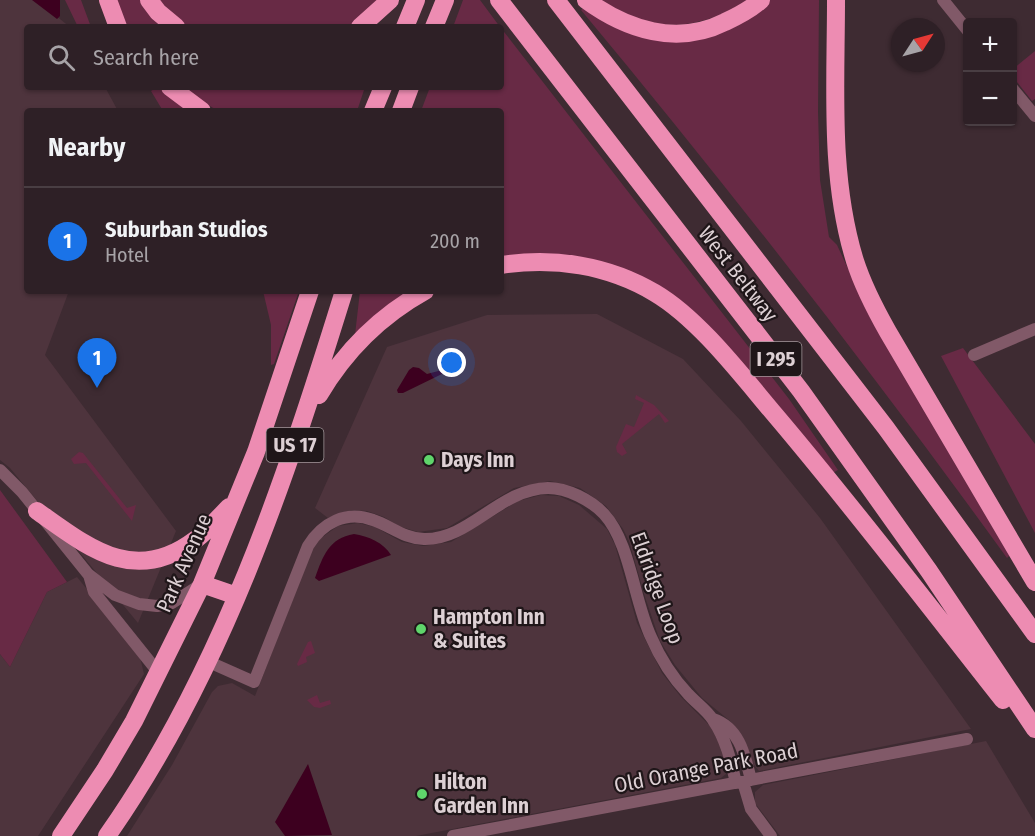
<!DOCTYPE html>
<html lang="en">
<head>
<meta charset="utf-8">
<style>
	body { margin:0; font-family:"Fira Sans Condensed",sans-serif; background:#3a2d32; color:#f1f3f6 }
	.controls { position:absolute; right:18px; top:18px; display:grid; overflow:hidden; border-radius:6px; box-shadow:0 2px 4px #0004 }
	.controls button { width:54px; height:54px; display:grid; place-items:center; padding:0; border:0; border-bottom:2px solid #493e43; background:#2e2026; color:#f1f3f6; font:30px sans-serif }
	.compass { position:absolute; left:891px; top:18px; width:54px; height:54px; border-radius:50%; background:#2e2026; box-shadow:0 2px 4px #0004; rotate:54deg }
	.you { position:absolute; left:452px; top:363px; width:21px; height:21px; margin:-15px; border:4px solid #fff; border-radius:50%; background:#1a73e8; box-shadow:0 0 0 9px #1a73e833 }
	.badge { display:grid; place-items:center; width:39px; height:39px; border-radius:50%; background:#1a73e8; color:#fff; font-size:20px; font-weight:700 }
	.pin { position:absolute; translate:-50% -50px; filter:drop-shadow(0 2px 3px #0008) }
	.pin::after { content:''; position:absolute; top:32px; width:21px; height:18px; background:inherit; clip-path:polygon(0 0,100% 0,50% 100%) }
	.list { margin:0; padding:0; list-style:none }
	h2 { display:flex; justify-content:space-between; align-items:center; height:78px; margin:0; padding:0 24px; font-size:26px }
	h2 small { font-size:20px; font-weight:400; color:#a7a3a7 }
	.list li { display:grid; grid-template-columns:39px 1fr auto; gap:18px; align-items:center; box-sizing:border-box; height:108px; padding:0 24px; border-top:2px solid #493e43 }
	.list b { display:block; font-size:22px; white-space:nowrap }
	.list p { margin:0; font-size:20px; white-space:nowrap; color:#a7a3a7 }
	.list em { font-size:20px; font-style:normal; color:#a7a3a7 }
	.icon { flex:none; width:33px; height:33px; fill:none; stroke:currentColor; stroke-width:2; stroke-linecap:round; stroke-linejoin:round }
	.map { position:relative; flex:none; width:1035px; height:836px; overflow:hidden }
	.search { position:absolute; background:#2e2026; box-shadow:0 2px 4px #0004; left:24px; top:24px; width:480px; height:66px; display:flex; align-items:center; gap:15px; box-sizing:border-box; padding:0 21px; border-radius:6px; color:#a7a3a7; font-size:22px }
	.panel { position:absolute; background:#2e2026; box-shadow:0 2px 4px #0004; left:24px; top:108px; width:480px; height:186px; border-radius:6px }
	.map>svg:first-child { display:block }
	.built { fill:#4e343d }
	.green { fill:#682a45 }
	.water { fill:#3d001f }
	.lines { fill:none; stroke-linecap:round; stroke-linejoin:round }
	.street { stroke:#815968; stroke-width:12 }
	.highway { stroke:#ed8cb2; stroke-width:18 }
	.poi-dot { fill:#5fd56b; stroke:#1f1619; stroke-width:2 }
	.labels { text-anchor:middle; stroke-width:4.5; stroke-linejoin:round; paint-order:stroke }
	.shield { fill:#1f1619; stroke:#a4989c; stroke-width:1.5 }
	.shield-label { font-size:20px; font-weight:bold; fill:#ddd0d4 }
	.street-label { font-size:21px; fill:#ddd0d4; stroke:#1f1619 }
	.poi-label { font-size:21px; font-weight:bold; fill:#ddd0d4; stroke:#1f1619; text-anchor:start }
</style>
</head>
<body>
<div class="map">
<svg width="1035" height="836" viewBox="0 0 1035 836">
	<rect width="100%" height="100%" fill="#3e2b32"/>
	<path class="built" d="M0 0H36L70 27H27V87H105L118 111H27V291H69L45 355 176 531 138 623 10 468 0 460Z
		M597 314 683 359 741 421 820 518 971 729 759 771 751 761 743 738 730 721 702 698 675 665 660 641 645 597 629 541 623 529 606 506 580 488 550 481 514 488 447 528 418 532 398 526 384 517 367 511 351 510 328 518 315 508 387 347 487 315Z
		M541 495 559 496 579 505 607 529 615 545 637 623 662 673 681 697 710 726 724 752 728 764 726 774 721 778 416 836H127L172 765 212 692 218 686 232 683 255 696 312 550 321 538 338 526 358 523 375 527 402 542 423 546 451 542 518 501Z
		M77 577 139 653 144 674 38 836H0V654L10 667 47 592Z
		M986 741 1035 823V836H780L755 803V792L763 785Z"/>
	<path class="green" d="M65 0H81L91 27H78Z
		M114 0H144L168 27H128Z
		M158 0H384L352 27H188Z
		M463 0H480L500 27H453Z
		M600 0H747C737 8 726 13 714 17 670 33 640 23 600 0Z
		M766 0H819L818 112 820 180 829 237 837 245 866 307 1010 555 1007 558C871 370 729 188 581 10L586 5 657 39Z
		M501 28 789 399 838 470 831 474 649 282 501 260V111H421L430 87H501Z
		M1035 51V99L1032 101 1013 77V69Z
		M157 87H161L194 111H163L151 91Z
		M179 87H365L357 111H218Z
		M263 291H299L274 364 271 365V325Z
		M360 291H410L355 335Z
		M963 348 1035 444V533L941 356Z
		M636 395 654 405 669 421 665 423 659 414 622 444 627 453 622 456 617 452 616 447 626 424 634 427 644 403 635 399Z
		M79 452 83 453 127 508 136 505 132 521 86 463 74 464 71 459Z
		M0 490 67 582 47 592 10 667 0 654Z
		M311 641 315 653 306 657 307 662 298 666 297 664 308 642Z
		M317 695 320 703 330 700 331 704 320 708 314 707 307 700Z"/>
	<path class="water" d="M32 0H60V16L57 19Z
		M413 367 419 368 427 374 442 370 444 373 403 393H398L397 390 409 370Z
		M354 534C368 536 384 543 391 555L319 581 315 578C323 556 329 538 354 534Z
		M308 764 332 835 285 836 275 822Z"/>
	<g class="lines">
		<path class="street" d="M943 0 968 31
			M1012 88 1035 116
			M974 355 1035 329
			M0 470 22 492 88 574 115 595 139 604 157 606 172 603 200 585
			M89 575 94 592 158 672
			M209 662 254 682 308 546C322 523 346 510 373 520 391 526 403 538 424 539 470 540 499 489 548 488 567 488 591 500 604 514 630 542 634 601 651 637 660 658 672 677 688 694 695 702 707 710 713 720 726 739 731 761 736 783
			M713 719C740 728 745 756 751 780
			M743 782 751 809 771 836
			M453 836 967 739"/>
		<path class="highway" d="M108 0 118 27
			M149 0 158 12 176 27
			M499 0 801 391 929 571 1035 729
			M556 0 886 428 1035 634
			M586 0C627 30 677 46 725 22 738 16 750 10 761 0
			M836 0C836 87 829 177 855 261 863 286 875 309 888 332L1035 582
			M360 27 390 0
			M405 27 416 0
			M434 27 445 0
			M170 87 202 111
			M373 111 383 87
			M401 111 410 87
			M501 265C554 257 608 265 655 293 699 319 742 376 776 416 854 508 928 605 1003 700
			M319 395C345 351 380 316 425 291
			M37 511C88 547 134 586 195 540 208 531 218 518 229 507
			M202 584 237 596
			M61 836 105 770 134 721 202 584 256 452 310 291
			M107 836C222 672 285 481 344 291"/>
	</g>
	<g class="poi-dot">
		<circle cx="429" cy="460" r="6"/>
		<circle cx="421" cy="629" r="6"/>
		<circle cx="422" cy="794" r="6"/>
	</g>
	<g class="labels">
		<g class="shield">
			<rect x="750.5" y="342" width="51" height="34" rx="4.5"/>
			<rect x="266.5" y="428" width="57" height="34" rx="4.5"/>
		</g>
		<g class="shield-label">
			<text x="776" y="366">I 295</text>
			<text x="295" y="452">US 17</text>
		</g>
		<g class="street-label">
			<text transform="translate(738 274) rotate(52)" y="7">West Beltway</text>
			<text transform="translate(184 563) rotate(-66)" y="7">Park Avenue</text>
			<text transform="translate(657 588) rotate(70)" y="7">Eldridge Loop</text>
			<text transform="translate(706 768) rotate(-11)" y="7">Old Orange Park Road</text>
		</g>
		<g class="poi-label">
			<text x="441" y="467">Days Inn</text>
			<text x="433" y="624">Hampton Inn<tspan x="433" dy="24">&amp; Suites</tspan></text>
			<text x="434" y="789">Hilton<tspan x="434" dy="24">Garden Inn</tspan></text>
		</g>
	</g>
</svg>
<div class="controls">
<button>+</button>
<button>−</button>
</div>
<svg class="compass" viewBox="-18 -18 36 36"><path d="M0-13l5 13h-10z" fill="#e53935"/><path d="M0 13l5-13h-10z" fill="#a7a3a7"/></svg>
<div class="you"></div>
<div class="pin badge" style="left:97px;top:388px">1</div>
<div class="search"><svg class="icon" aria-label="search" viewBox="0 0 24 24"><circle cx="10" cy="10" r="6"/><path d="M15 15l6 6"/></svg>Search here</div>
<section class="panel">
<h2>Nearby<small></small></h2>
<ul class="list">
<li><span class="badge">1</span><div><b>Suburban Studios</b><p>Hotel</p></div><em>200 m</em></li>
</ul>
</section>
</div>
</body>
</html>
